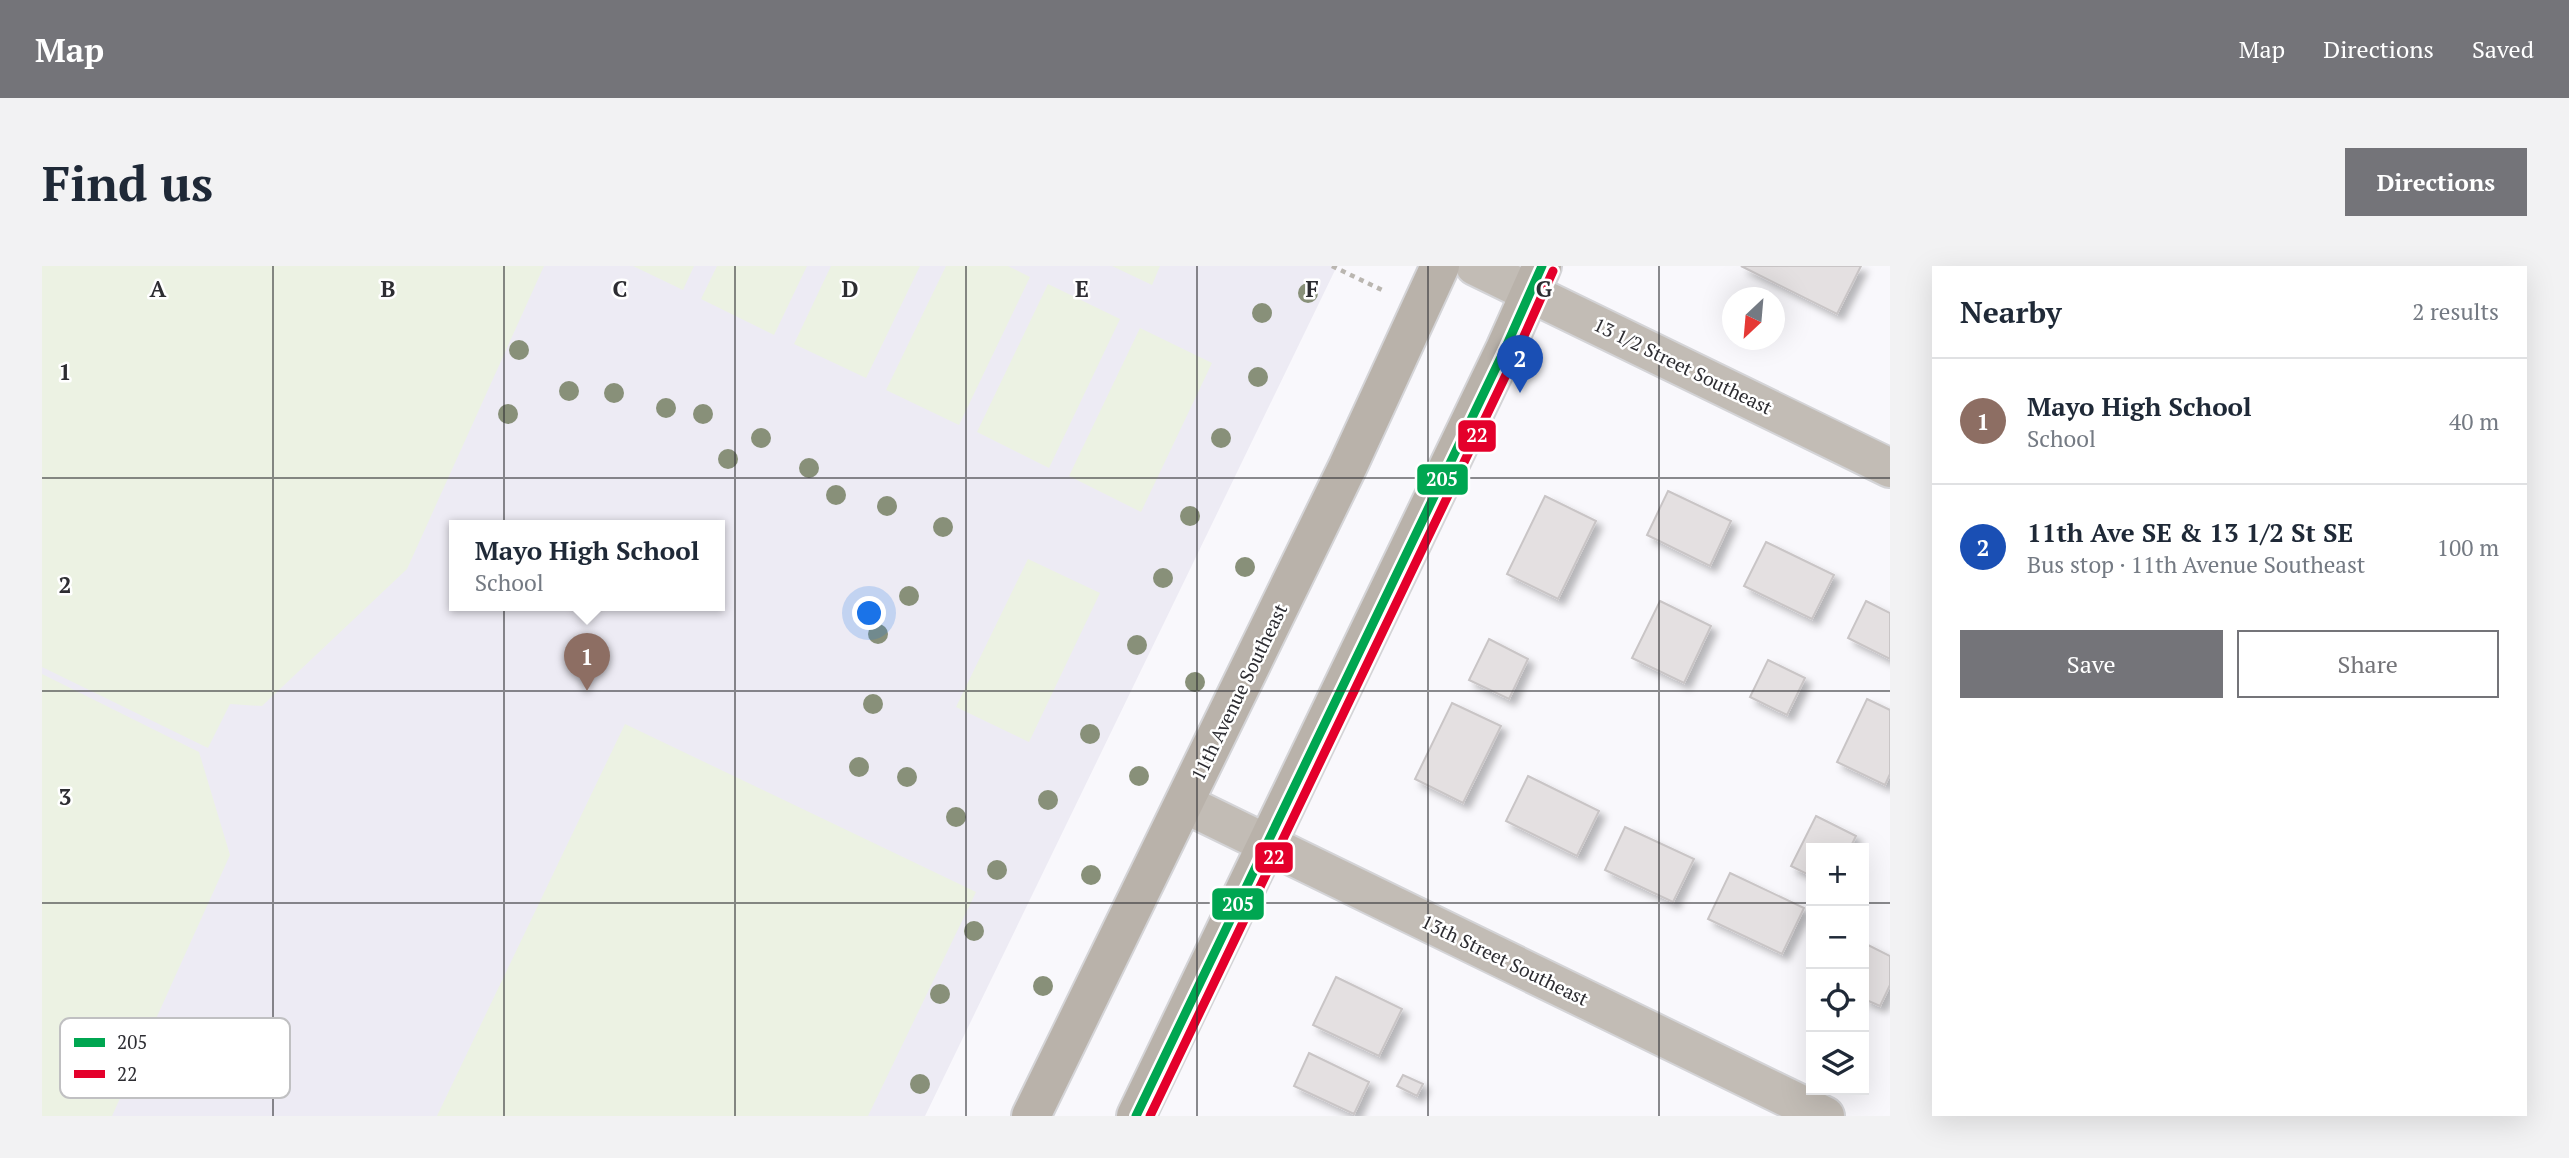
<!DOCTYPE html>
<html lang="en">
<head>
<meta charset="utf-8">
<style>
	body { margin:0; font-family:"PT Serif",serif; background:#f2f2f3; color:#1f2937 }
	.controls { position:absolute; right:21px; bottom:21px; display:grid; overflow:hidden; border-radius:0px; box-shadow:0 7px 28px #0002 }
	.controls button { width:63px; height:63px; display:grid; place-items:center; padding:0; border:0; border-bottom:2px solid #e0e1e3; background:#fff; color:#1f2937; font:35px sans-serif }
	.compass { position:absolute; left:1680px; top:21px; width:63px; height:63px; border-radius:50%; background:#fff; box-shadow:0 7px 28px #0002; rotate:206deg }
	.you { position:absolute; left:828px; top:348px; width:24px; height:24px; margin:-18px; border:5px solid #fff; border-radius:50%; background:#1a73e8; box-shadow:0 0 0 10px #1a73e833 }
	.badge { display:grid; place-items:center; width:46px; height:46px; border-radius:50%; background:#747479; color:#fff; font-size:23px; font-weight:700 }
	.pin { position:absolute; translate:-50% -58px; filter:drop-shadow(0 2px 4px #0008) }
	.pin::after { content:''; position:absolute; top:37px; width:24px; height:21px; background:inherit; clip-path:polygon(0 0,100% 0,50% 100%) }
	.popup { position:absolute; left:407px; top:254px; width:276px; height:91px; box-sizing:border-box; display:grid; place-content:center; border-radius:0px; background:#fff; filter:drop-shadow(0 2px 5px #0005); font-size:23px; white-space:nowrap; color:#747a83 }
	.popup b { font-size:26px; color:#1f2937 }
	.popup::after { content:''; position:absolute; left:50%; top:100%; margin-left:-14px; border:14px solid transparent; border-top-color:#fff }
	.list { margin:0; padding:0; list-style:none }
	h2 { display:flex; justify-content:space-between; align-items:center; height:91px; margin:0; padding:0 28px; font-size:30px }
	h2 small { font-size:23px; font-weight:400; color:#747a83 }
	.list li { display:grid; grid-template-columns:46px 1fr auto; gap:21px; align-items:center; box-sizing:border-box; height:126px; padding:0 28px; border-top:2px solid #e0e1e3 }
	.list b { display:block; font-size:26px; white-space:nowrap }
	.list p { margin:0; font-size:23px; white-space:nowrap; color:#747a83 }
	.list em { font-size:23px; font-style:normal; color:#747a83 }
	.actions { display:flex; gap:14px; padding:21px 28px }
	.actions a { flex:1; padding:16px 0; border:2px solid #747479; border-radius:0px; text-align:center; font-size:24px; color:#747479 }
	.actions .main { background:#747479; color:#fff }
	.icon { flex:none; width:38px; height:38px; fill:none; stroke:currentColor; stroke-width:2; stroke-linecap:round; stroke-linejoin:round }
	.map { position:relative; flex:none; width:1848px; height:850px; overflow:hidden; border-radius:0px }
	header { display:flex; align-items:center; gap:42px; box-sizing:border-box; height:98px; padding:0 35px; background:#747479; color:#fff }
	header strong { font-size:33px }
	nav { display:flex; gap:38px; margin-inline-start:auto; font-size:24px }
	.intro { display:flex; align-items:center; justify-content:space-between; box-sizing:border-box; height:168px; padding:0 42px }
	h1 { margin:0; font-size:49px }
	.button { padding:18px 32px; border-radius:0px; background:#747479; color:#fff; font-size:24px; font-weight:700 }
	main { display:flex; gap:42px; padding:0 42px }
	aside { flex:1; background:#fff; border-radius:0px; box-shadow:0 7px 28px #0002 }
	.map>svg:first-child { display:block }
	.built { fill:#edebf4; fill-rule:evenodd }
	.green { fill:#ecf2e3 }
	.building { fill:#e4e0e1; stroke:#c9c5c6; stroke-width:2; filter:url(#shadow) }
	.lines { fill:none; stroke-linecap:round; stroke-linejoin:round }
	.minor-casing { stroke:#d4d4d7; stroke-width:42 }
	.major-casing { stroke:#d4d4d7; stroke-width:42 }
	.path { stroke:#bab6b0; stroke-width:4.5; stroke-dasharray:5 5; stroke-linecap:butt }
	.minor { stroke:#c2bcb5; stroke-width:38 }
	.major { stroke:#b9b2aa; stroke-width:38 }
	.bus-1-casing { stroke:#fff; stroke-width:14 }
	.bus-2-casing { stroke:#fff; stroke-width:14 }
	.bus-1 { stroke:#00a651; stroke-width:9 }
	.bus-2 { stroke:#e4002b; stroke-width:9 }
	.tree { fill:#889079 }
	.grid { fill:none; stroke:#2d2d32; stroke-width:2; stroke-opacity:0.55 }
	.labels { text-anchor:middle; stroke-width:5; stroke-linejoin:round; paint-order:stroke }
	.street-label { font-size:19px; fill:#2d2d32; stroke:#fff }
	.key { fill:#fff; stroke:#c0c0c2; stroke-width:2 }
	.key-label { font-size:19px; fill:#2d2d32 }
	.grid-label { font-size:23px; text-anchor:middle; font-weight:bold; fill:#2d2d32; stroke:#fff; stroke-width:5; stroke-linejoin:round; paint-order:stroke }
	.line-badge { stroke:#fff; stroke-width:2.5 }
	.badge-label { font-size:19px; text-anchor:middle; font-weight:bold; fill:#fff }
</style>
</head>
<body>
<header>
<strong>Map</strong>
<nav><a>Map</a><a>Directions</a><a>Saved</a></nav>
</header>
<div class="intro"><h1>Find us</h1><a class="button">Directions</a></div>
<main>
<div class="map">
<svg width="1848" height="850" viewBox="0 0 1848 850">
	<defs>
		<filter id="shadow"><feDropShadow dx="6" dy="6" stdDeviation="3.5" flood-color="#0004"/></filter>
	</defs>
	<rect width="100%" height="100%" fill="#f9f8fc"/>
	<path class="built" d="M0 0H1295L883 850H0ZM412 259H678V339H412Z"/>
	<path class="green" d="M0 0H502L365 303 220 440 188 438 166 482 0 401Z
		M591 0H652L641 24Z
		M675 0H765L732 69 659 33Z
		M789 0H878L824 112 752 78Z
		M904 0H966L988 11 917 159 844 124Z
		M1070 0H1118L1110 19Z
		M1006 18 1078 53 1007 202 935 166Z
		M1098 62 1170 97 1099 246 1027 210Z
		M986 293 1058 327 987 476 914 441Z
		M0 408 157 486 188 589 70 850H0Z
		M583 458 934 626 826 850H395Z"/>
	<path class="building" d="M1699 0H1819L1795 48Z
		M1626 225 1689 255 1668 300 1605 269Z
		M1503 230 1554 255 1516 333 1465 308Z
		M1724 276 1792 309 1770 353 1702 320Z
		M1618 335 1669 360 1642 417 1590 392Z
		M1824 335 1848 347V393L1806 372Z
		M1447 373 1486 393 1467 433 1427 414Z
		M1726 394 1763 412 1745 449 1708 431Z
		M1825 433 1848 444V508L1843 519 1795 496Z
		M1410 437 1459 460 1421 537 1373 513Z
		M1486 510 1557 545 1535 590 1464 555Z
		M1774 550 1814 570 1808 582H1769V610L1749 600Z
		M1583 561 1652 593 1631 636 1563 604Z
		M1688 607 1762 642 1740 688 1666 653Z
		M1822 677 1848 690V719L1838 740 1822 733Z
		M1294 711 1360 743 1337 790 1271 759Z
		M1267 787 1327 816 1312 848 1252 820Z
		M1361 809 1381 818 1375 830 1355 820Z"/>
	<g class="lines">
		<defs>
			<path id="minor" d="M1433 0 1848 202
				M1143 538 1783 850"/>
			<path id="major" d="M989 850 1306 200 1398 0
				M1094 850 1463 83 1500 0"/>
		</defs>
		<use href="#minor" class="minor-casing"/>
		<use href="#major" class="major-casing"/>
		<path class="path" d="M1290 0 1340 24"/>
		<use href="#minor" class="minor"/>
		<use href="#major" class="major"/>
		<defs>
			<path id="bus-1" d="M1094 850 1463 83 1500 0"/>
			<path id="bus-2" d="M1108 850 1474 88 1511 5"/>
		</defs>
		<use href="#bus-1" class="bus-1-casing"/>
		<use href="#bus-2" class="bus-2-casing"/>
		<use href="#bus-1" class="bus-1"/>
		<use href="#bus-2" class="bus-2"/>
	</g>
	<g class="tree">
		<circle cx="1266" cy="27" r="10"/>
		<circle cx="1220" cy="47" r="10"/>
		<circle cx="477" cy="84" r="10"/>
		<circle cx="1216" cy="111" r="10"/>
		<circle cx="527" cy="125" r="10"/>
		<circle cx="572" cy="127" r="10"/>
		<circle cx="624" cy="142" r="10"/>
		<circle cx="466" cy="148" r="10"/>
		<circle cx="661" cy="148" r="10"/>
		<circle cx="719" cy="172" r="10"/>
		<circle cx="1179" cy="172" r="10"/>
		<circle cx="686" cy="193" r="10"/>
		<circle cx="767" cy="202" r="10"/>
		<circle cx="794" cy="229" r="10"/>
		<circle cx="845" cy="240" r="10"/>
		<circle cx="1148" cy="250" r="10"/>
		<circle cx="901" cy="261" r="10"/>
		<circle cx="1203" cy="301" r="10"/>
		<circle cx="1121" cy="312" r="10"/>
		<circle cx="867" cy="330" r="10"/>
		<circle cx="836" cy="368" r="10"/>
		<circle cx="1095" cy="379" r="10"/>
		<circle cx="1153" cy="416" r="10"/>
		<circle cx="831" cy="438" r="10"/>
		<circle cx="1048" cy="468" r="10"/>
		<circle cx="817" cy="501" r="10"/>
		<circle cx="1097" cy="510" r="10"/>
		<circle cx="865" cy="511" r="10"/>
		<circle cx="1006" cy="534" r="10"/>
		<circle cx="914" cy="551" r="10"/>
		<circle cx="955" cy="604" r="10"/>
		<circle cx="1049" cy="609" r="10"/>
		<circle cx="932" cy="665" r="10"/>
		<circle cx="1001" cy="720" r="10"/>
		<circle cx="898" cy="728" r="10"/>
		<circle cx="878" cy="818" r="10"/>
	</g>
	<path class="grid" d="M231 0V850M462 0V850M693 0V850M924 0V850M1155 0V850M1386 0V850M1617 0V850M0 212H1848M0 425H1848M0 637H1769M1822 637H1848"/>
	<g class="labels">
		<g class="street-label">
			<text transform="translate(1641 100) rotate(26)" y="7">13 1/2 Street Southeast</text>
			<text transform="translate(1197 426) rotate(-64)" y="7">11th Avenue Southeast</text>
			<text transform="translate(1463 694) rotate(26)" y="7">13th Street Southeast</text>
		</g>
	</g>
	<rect x="18" y="752" width="230" height="80" rx="10" class="key"/>
	<rect x="32" y="772" width="31" height="9" fill="#00a651"/>
	<rect x="32" y="804" width="31" height="8" fill="#e4002b"/>
	<g class="key-label">
		<text x="75" y="783">205</text>
		<text x="75" y="815">22</text>
	</g>
	<g class="grid-label">
		<text x="116" y="31">A</text>
		<text x="346" y="31">B</text>
		<text x="578" y="31">C</text>
		<text x="808" y="31">D</text>
		<text x="1040" y="31">E</text>
		<text x="1270" y="31">F</text>
		<text x="1502" y="31">G</text>
		<text x="23" y="114">1</text>
		<text x="23" y="327">2</text>
		<text x="23" y="539">3</text>
	</g>
	<g class="line-badge">
		<rect x="1415" y="153" width="40" height="34" rx="7" fill="#e4002b"/>
		<rect x="1374" y="197" width="53" height="33" rx="7" fill="#00a651"/>
		<rect x="1212" y="575" width="40" height="33" rx="7" fill="#e4002b"/>
		<rect x="1169" y="621" width="54" height="34" rx="7" fill="#00a651"/>
	</g>
	<g class="badge-label">
		<text x="1435" y="176">22</text>
		<text x="1400" y="220">205</text>
		<text x="1232" y="598">22</text>
		<text x="1196" y="645">205</text>
	</g>
</svg>
<div class="controls">
<button>+</button>
<button>−</button>
<button><svg class="icon" aria-label="locate" viewBox="0 0 24 24"><circle cx="12" cy="12" r="6"/><path d="M12 2v4M12 18v4M2 12h4M18 12h4"/></svg></button>
<button><svg class="icon" aria-label="layers" viewBox="0 0 24 24"><path d="M12 4l9 5-9 5-9-5zM3 14l9 5 9-5"/></svg></button>
</div>
<svg class="compass" viewBox="-18 -18 36 36"><path d="M0-13l5 13h-10z" fill="#e53935"/><path d="M0 13l5-13h-10z" fill="#747a83"/></svg>
<div class="you"></div>
<div class="pin badge" style="left:545px;top:425px;background:#8d6e63">1</div>
<div class="popup"><b>Mayo High School</b>School</div>
<div class="pin badge" style="left:1478px;top:127px;background:#1a4fb4">2</div>
</div>
<aside>
<h2>Nearby<small>2 results</small></h2>
<ul class="list">
<li><span class="badge" style="background:#8d6e63">1</span><div><b>Mayo High School</b><p>School</p></div><em>40 m</em></li>
<li><span class="badge" style="background:#1a4fb4">2</span><div><b>11th Ave SE &amp; 13 1/2 St SE</b><p>Bus stop · 11th Avenue Southeast</p></div><em>100 m</em></li>
</ul>
<div class="actions"><a class="main">Save</a><a>Share</a></div>
</aside>
</main>
</body>
</html>
